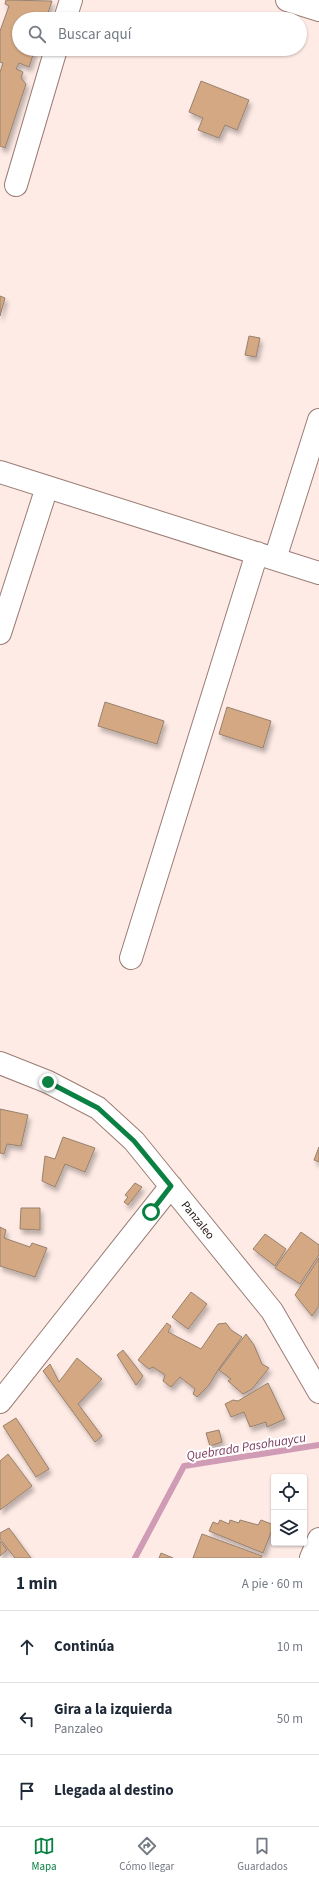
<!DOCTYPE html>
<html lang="es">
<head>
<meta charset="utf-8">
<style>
	body { margin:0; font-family:"Source Sans 3",sans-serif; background:#f2f2f3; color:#1f2937 }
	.controls { position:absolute; right:12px; bottom:12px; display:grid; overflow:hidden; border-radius:4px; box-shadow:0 1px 3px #0004 }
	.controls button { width:36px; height:36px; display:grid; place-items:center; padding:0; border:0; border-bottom:1px solid #e0e1e3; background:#fff; color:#1f2937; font:20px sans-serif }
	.stop { position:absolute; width:12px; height:12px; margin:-9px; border:3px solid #0b8043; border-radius:50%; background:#fff }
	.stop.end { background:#0b8043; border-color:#fff; box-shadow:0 1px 4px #0008 }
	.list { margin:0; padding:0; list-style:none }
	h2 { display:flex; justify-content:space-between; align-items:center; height:52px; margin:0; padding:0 16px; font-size:17px }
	h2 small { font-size:13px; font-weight:400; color:#747a83 }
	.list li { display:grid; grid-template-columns:26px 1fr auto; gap:12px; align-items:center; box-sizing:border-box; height:72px; padding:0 16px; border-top:1px solid #e0e1e3 }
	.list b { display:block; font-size:15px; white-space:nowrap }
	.list p { margin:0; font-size:13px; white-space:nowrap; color:#747a83 }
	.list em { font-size:13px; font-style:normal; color:#747a83 }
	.icon { flex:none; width:22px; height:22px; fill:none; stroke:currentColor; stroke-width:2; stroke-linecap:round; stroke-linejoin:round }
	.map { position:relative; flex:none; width:319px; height:1558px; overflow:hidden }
	.search { position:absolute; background:#fff; box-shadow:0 1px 3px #0004; left:12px; right:12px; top:12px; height:44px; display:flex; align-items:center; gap:10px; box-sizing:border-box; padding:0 14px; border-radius:22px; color:#747a83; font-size:15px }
	.sheet { height:268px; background:#fff }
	nav { display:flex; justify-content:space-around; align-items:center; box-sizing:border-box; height:56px; border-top:1px solid #e0e1e3; background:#fff; font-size:11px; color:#747a83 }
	nav a { display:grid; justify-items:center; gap:2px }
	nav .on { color:#0b8043 }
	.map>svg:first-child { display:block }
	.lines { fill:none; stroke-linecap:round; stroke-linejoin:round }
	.stream { stroke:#d09bb5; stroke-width:6 }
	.building { fill:#d3a882; stroke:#97816e; filter:url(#shadow) }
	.minor-casing { stroke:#9a7d74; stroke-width:24 }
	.minor { stroke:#fff; stroke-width:22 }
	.route { stroke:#0b8043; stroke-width:5 }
	.labels { text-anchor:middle; stroke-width:4; stroke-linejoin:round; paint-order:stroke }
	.street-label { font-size:12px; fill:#221713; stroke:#fff }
	.water-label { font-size:13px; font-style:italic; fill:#7c3a5e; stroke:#fff }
</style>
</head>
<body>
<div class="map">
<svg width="319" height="1558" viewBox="0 0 319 1558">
	<defs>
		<filter id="shadow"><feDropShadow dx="2.5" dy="4.5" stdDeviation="2" flood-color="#0004"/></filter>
	</defs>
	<rect width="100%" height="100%" fill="#ffebe5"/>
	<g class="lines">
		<path class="stream" d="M135 1558 184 1466 319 1445"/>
	</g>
	<path class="building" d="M6 0 52 1 46 19H19V49H35L29 67 19 63 16 69 23 72 21 78 26 84 5 148 0 146V72L3 63 0 62V31L9 6 5 4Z
		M201 81 249 100 237 130 225 125 219 138 198 130 203 118 189 112Z
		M0 296 5 298 0 316Z
		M249 336 260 338 256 357 245 355Z
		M105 702 164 721 157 744 98 726Z
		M227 707 271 721 263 748 219 734Z
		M0 1109 28 1115 21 1146 7 1144 4 1154 0 1153Z
		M63 1137 95 1148 85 1172 65 1164 55 1187 42 1181 45 1156 55 1159Z
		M319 1147V1162L314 1160Z
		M135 1183 142 1187 128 1205 124 1202 128 1197 125 1195Z
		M21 1208H40V1230L20 1229Z
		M0 1227 6 1230 4 1238 30 1247 32 1243 47 1248 35 1277 0 1266Z
		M301 1232 319 1245V1255L300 1284 275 1268Z
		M265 1234 286 1249 275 1266 253 1249Z
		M319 1258V1306L312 1316 295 1295Z
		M191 1292 207 1304 188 1329 172 1317Z
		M167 1323 171 1326 168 1332 201 1349 218 1324 226 1323 231 1330 242 1337 218 1370 209 1385 197 1397 193 1394 195 1389 180 1377 171 1387 163 1381 165 1375 153 1367 149 1369 138 1360Z
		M246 1334 254 1345 262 1364 269 1368 252 1389 243 1394 228 1381 231 1379 219 1370Z
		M123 1350 143 1376 136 1385 117 1355Z
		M77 1358 102 1379 78 1404 102 1436 95 1442 43 1371 50 1364 59 1382Z
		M268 1383 285 1419 267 1427 266 1422 250 1427 244 1412 231 1417 225 1404 233 1400 238 1401Z
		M16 1418 49 1469 36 1477 3 1426Z
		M219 1430 222 1442 210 1446 206 1433Z
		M8 1454 32 1486 0 1510V1461Z
		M220 1520 229 1524 230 1520 239 1523 240 1520 258 1525 261 1520 274 1525 263 1553 209 1531 213 1522 218 1524Z
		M9 1528 31 1558H15L0 1539V1533Z
		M202 1534 262 1556 261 1558H193Z
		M0 1541 7 1550 0 1556Z
		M161 1553 173 1558H159Z"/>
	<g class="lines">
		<defs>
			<path id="minor" d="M287 0 319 10
				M65 19 71 0
				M16 185 56 49
				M0 472 319 573
				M275 559 319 420
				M0 633 47 487
				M131 958 257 553
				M0 1063 48 1082 98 1108 134 1141 272 1311 319 1392
				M0 1402 171 1186
				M311 1558 319 1539"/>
		</defs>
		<use href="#minor" class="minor-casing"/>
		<use href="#minor" class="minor"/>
	</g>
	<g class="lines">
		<path class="route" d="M48 1082 98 1108 134 1141 171 1186 151 1212"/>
	</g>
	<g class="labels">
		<g class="street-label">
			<text transform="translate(198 1220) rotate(51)" y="4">Panzaleo</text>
		</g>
		<g class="water-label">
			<text transform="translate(246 1446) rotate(-9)" y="5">Quebrada Pasohuaycu</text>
		</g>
	</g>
</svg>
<div class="controls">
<button><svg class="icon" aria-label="locate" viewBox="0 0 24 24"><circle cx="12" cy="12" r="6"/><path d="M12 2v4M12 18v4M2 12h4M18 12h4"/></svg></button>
<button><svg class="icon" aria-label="layers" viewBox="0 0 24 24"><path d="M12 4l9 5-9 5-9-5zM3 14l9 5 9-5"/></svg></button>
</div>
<div class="stop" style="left:151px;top:1212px"></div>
<div class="stop end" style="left:48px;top:1082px"></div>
<div class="search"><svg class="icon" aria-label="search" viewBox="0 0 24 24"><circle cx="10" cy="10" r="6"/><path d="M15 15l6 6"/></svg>Buscar aquí</div>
</div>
<section class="sheet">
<h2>1 min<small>A pie · 60 m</small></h2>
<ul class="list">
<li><svg class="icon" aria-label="ahead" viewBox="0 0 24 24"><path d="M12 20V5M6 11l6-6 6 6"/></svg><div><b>Continúa</b></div><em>10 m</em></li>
<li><svg class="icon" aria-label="left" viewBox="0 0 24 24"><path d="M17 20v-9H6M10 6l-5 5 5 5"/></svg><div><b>Gira a la izquierda</b><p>Panzaleo</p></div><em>50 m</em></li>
<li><svg class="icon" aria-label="arrive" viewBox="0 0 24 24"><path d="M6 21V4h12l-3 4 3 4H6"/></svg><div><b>Llegada al destino</b></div></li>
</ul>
</section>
<nav>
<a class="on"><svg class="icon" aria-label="map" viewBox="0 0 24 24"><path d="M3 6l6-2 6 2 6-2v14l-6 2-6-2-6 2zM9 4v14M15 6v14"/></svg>Mapa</a>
<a><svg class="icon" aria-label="directions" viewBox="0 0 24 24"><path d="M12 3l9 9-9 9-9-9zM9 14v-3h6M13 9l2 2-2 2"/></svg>Cómo llegar</a>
<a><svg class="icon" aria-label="saved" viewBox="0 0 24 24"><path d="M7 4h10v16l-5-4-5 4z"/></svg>Guardados</a>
</nav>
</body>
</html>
